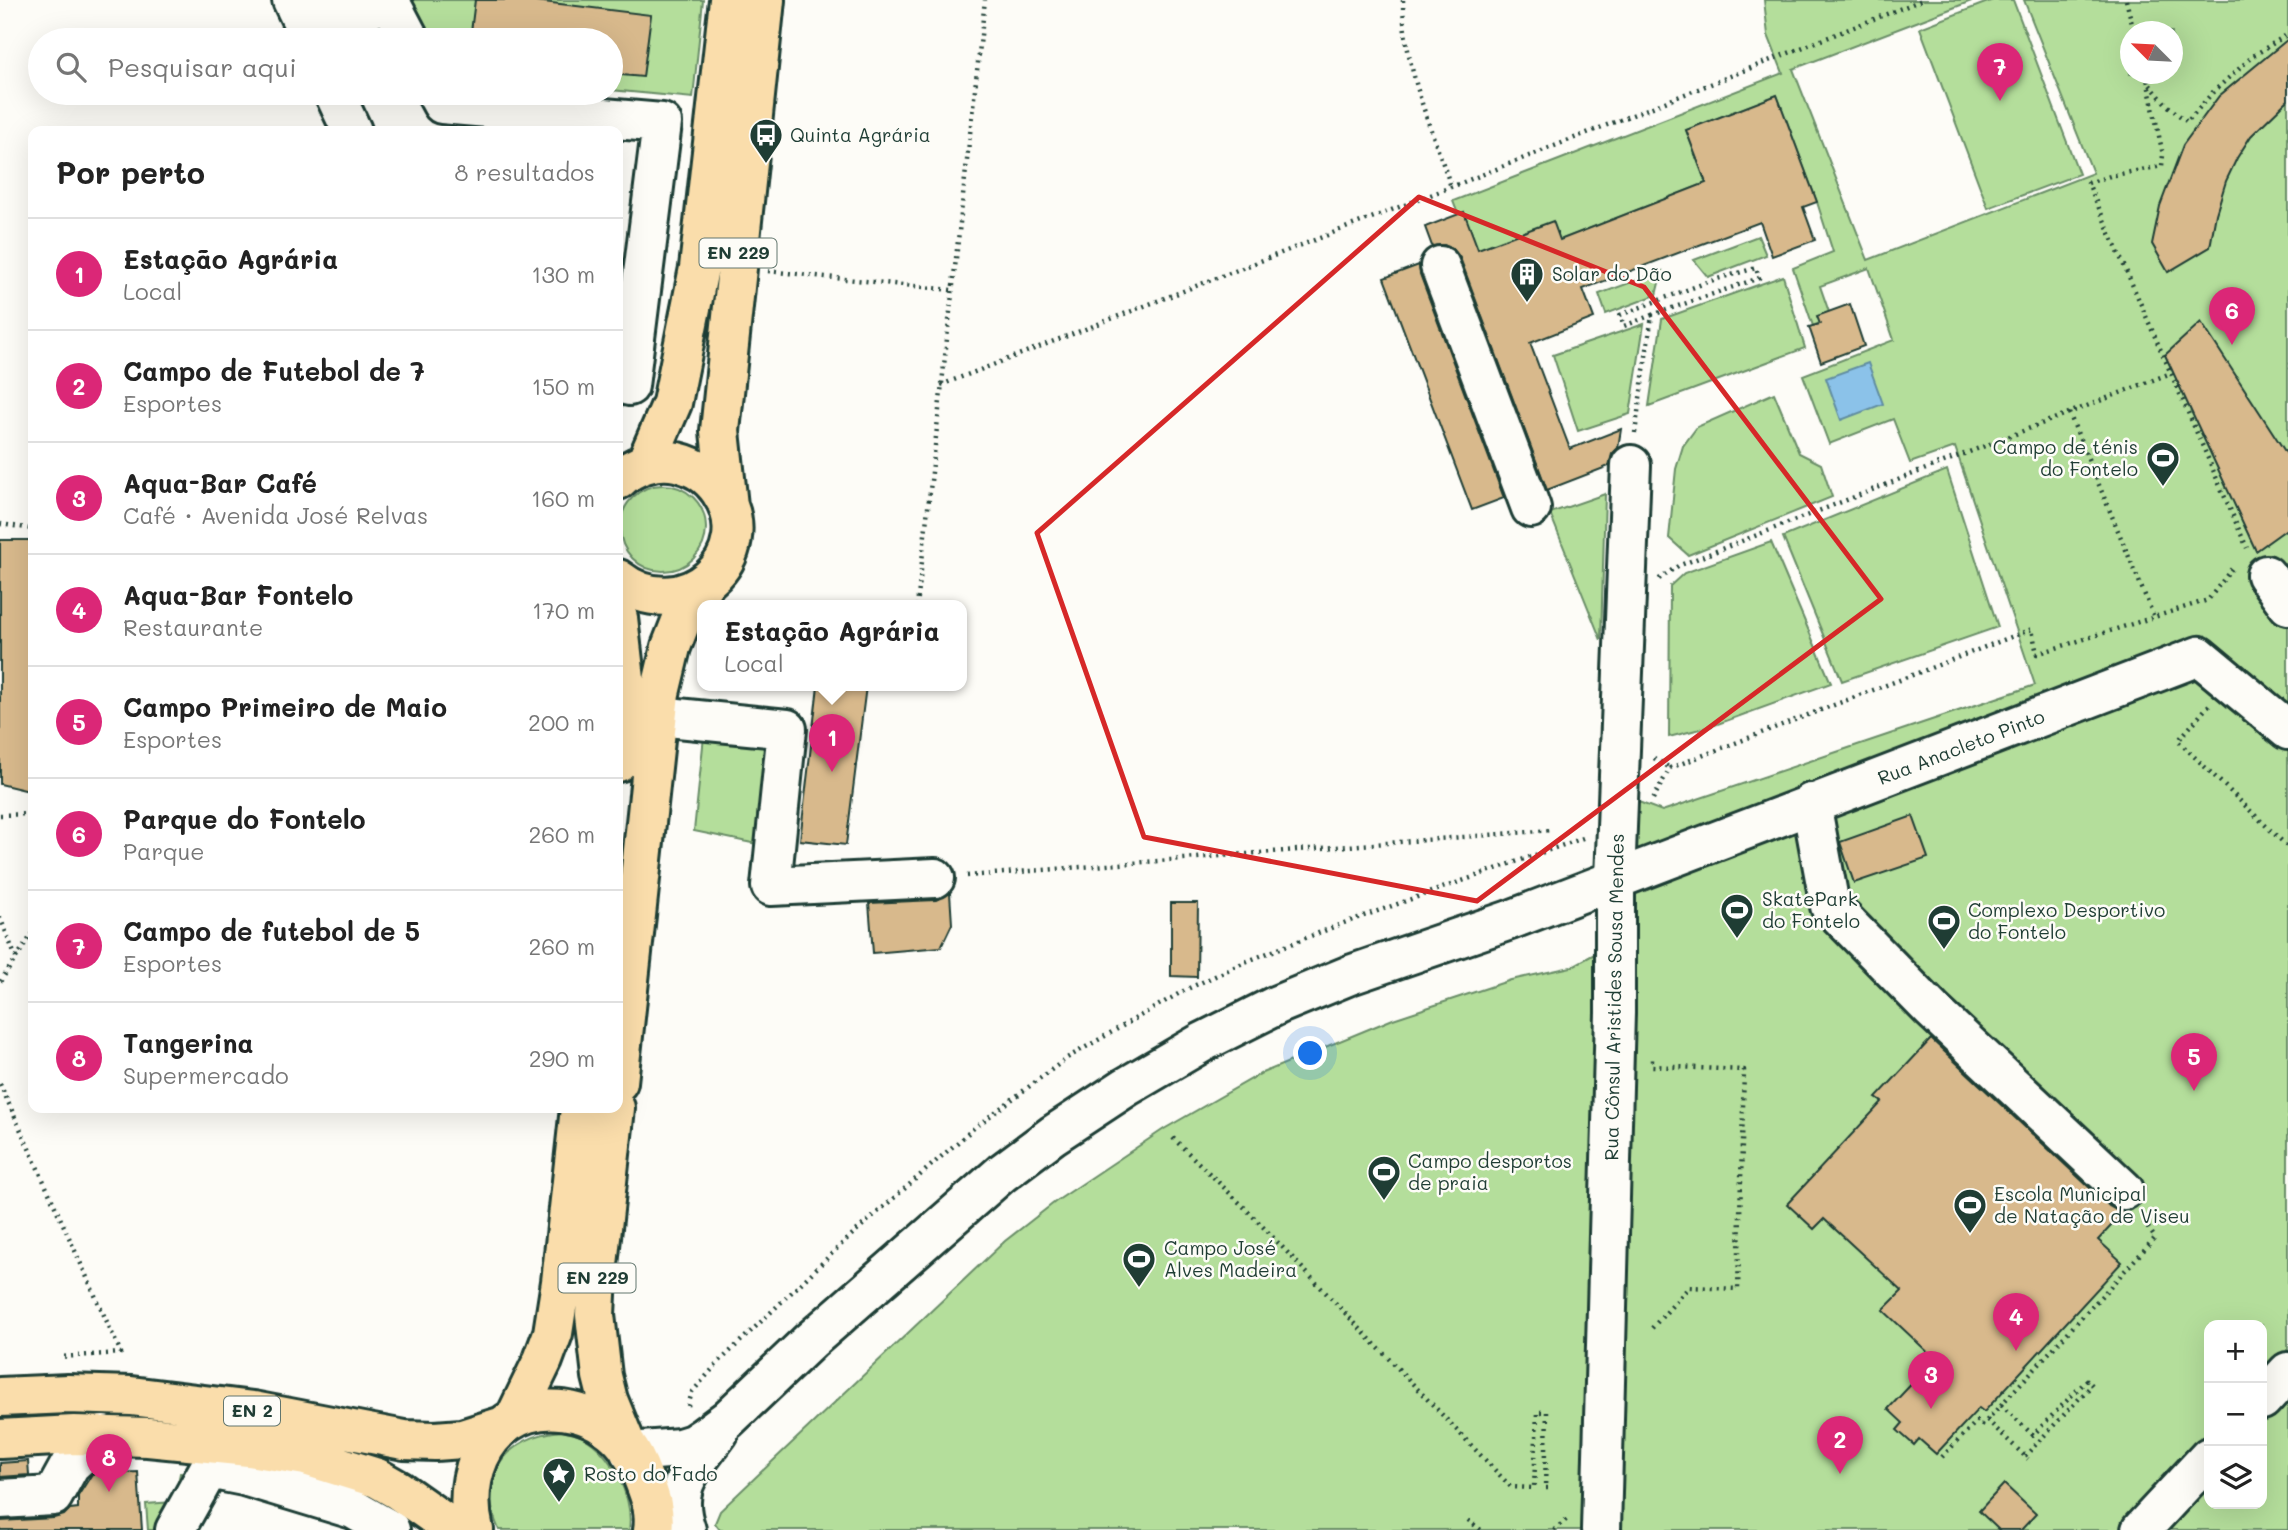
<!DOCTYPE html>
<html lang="pt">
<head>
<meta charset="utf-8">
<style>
	body { margin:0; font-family:Mali,sans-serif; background:#f6f6f6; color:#222 }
	.controls { position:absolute; right:21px; bottom:21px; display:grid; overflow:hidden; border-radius:14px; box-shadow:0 7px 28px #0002 }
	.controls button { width:63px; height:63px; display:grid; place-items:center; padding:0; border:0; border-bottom:2px solid #e0e0e0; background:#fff; color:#222; font:35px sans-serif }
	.compass { position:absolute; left:2120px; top:21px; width:63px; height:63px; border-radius:50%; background:#fff; box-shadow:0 7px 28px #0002; rotate:294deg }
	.you { position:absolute; left:1311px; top:1054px; width:24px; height:24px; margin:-18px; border:5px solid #fff; border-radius:50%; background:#1a73e8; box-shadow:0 0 0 10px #1a73e833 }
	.badge { display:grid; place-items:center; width:46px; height:46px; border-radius:50%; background:#db2777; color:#fff; font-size:23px; font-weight:700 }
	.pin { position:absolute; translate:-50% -58px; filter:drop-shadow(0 2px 4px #0008) }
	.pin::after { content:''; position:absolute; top:37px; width:24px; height:21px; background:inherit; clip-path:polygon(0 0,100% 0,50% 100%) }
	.popup { position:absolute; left:697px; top:600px; width:270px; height:91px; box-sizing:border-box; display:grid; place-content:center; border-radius:14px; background:#fff; filter:drop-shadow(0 2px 5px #0005); font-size:23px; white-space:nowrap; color:#767676 }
	.popup b { font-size:26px; color:#222 }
	.popup::after { content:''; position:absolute; left:50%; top:100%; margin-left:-14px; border:14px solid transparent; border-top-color:#fff }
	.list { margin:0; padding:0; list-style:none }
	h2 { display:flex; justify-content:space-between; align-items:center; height:91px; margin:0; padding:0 28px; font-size:30px }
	h2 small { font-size:23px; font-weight:400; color:#767676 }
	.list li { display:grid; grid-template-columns:46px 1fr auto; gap:21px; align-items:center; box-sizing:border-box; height:112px; padding:0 28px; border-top:2px solid #e0e0e0 }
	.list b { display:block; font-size:26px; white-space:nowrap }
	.list p { margin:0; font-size:23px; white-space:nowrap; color:#767676 }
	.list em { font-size:23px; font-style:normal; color:#767676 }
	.icon { flex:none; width:38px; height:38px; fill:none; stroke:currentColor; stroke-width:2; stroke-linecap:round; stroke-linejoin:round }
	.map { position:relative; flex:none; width:2288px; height:1530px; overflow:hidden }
	.search { position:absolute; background:#fff; box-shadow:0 7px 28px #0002; left:28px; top:28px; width:595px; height:77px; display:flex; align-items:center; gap:18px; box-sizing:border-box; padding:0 24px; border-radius:38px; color:#767676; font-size:26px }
	.panel { position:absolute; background:#fff; box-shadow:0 7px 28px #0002; left:28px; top:126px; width:595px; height:987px; border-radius:14px }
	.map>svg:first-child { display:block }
	.green { fill:#b4de9b; stroke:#6a8e68; stroke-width:2; fill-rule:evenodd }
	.water { fill:#8bc2e9; stroke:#608da1; stroke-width:2 }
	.building { fill:#d8b98c; stroke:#1f3d34; stroke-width:2 }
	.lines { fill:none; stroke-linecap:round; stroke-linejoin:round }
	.minor-casing { stroke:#1f3d34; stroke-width:44 }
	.major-casing { stroke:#1f3d34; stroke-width:44 }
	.path { stroke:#1f3d34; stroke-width:4.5; stroke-dasharray:2 5; stroke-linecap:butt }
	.minor { stroke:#fdfcf7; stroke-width:38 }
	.major { stroke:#faddab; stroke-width:38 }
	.marked { fill:none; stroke:#d62828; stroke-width:5; stroke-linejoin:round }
	.labels { text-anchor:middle; stroke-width:5; stroke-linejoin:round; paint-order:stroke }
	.shield { fill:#fdfcf7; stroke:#62766e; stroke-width:2 }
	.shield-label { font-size:18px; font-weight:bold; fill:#1f3d34 }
	.poi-label { font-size:19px; fill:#1f3d34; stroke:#fdfcf7; text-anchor:start }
	.street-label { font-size:19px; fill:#1f3d34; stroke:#fdfcf7 }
</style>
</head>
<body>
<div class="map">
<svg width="2288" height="1530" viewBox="0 0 2288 1530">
	<rect width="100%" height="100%" fill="#fdfcf7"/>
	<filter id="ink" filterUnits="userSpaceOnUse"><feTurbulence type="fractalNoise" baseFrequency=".0143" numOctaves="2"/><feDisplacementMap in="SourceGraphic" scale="14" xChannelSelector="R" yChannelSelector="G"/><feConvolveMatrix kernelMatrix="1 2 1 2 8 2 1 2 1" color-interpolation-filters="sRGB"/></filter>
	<g filter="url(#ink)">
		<path class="green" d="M412 0H703L693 98 611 90V40H431L411 1Z
			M1764 0H1974L1793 69 1868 260 2093 173 2024 0H2288V1530H720L715 1523 720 1511 1005 1241 1055 1202 1164 1129 1262 1073 1393 1019 1511 980 1571 967 1629 935 1636 894V801L1662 811 1668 809 2035 685 1955 447 1910 463 1893 419 1829 444 1803 375 1894 340 1869 268 1820 286 1829 312 1820 323 1813 326 1793 268 1833 252 1817 202 1777 95 1686 130 1706 183 1560 240 1465 254 1464 212 1458 214 1453 201 1783 73 1768 35ZM2130 32H2172V74H2130ZM2209 1325H2262V1504H2209Z
			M1993 0H2013L2079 174 1988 208 1920 28Z
			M1758 236 1766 255 1708 277 1694 260Z
			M1662 271 1656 295 1606 314 1599 294Z
			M1783 276 1805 348 1649 406 1662 319Z
			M1644 324 1630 414 1578 431 1553 355Z
			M1774 393 1799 453 1821 464 1832 497 1688 555 1669 538 1676 469 1683 446 1697 427Z
			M1947 470 1998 627 1842 681 1783 537Z
			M620 528a43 43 0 1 1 86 0a43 43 0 1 1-86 0Z
			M1605 494 1601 640 1550 513Z
			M1771 542 1831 683 1712 726 1669 737 1670 586 1684 573Z
			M705 727 770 737 757 844 694 831Z
			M562 1431C569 1433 577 1434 583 1437 612 1453 634 1498 629 1530H499C475 1477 507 1435 562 1431Z
			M180 1473 204 1476 175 1530H148L146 1504 174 1502Z"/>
		<path class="water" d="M1868 363 1883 404 1841 420 1826 378Z"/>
		<path class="building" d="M475 0H527L651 15 643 77 611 74V40H470Z
			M2288 39V100L2251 136 2237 158 2226 181 2216 214 2210 247 2168 272 2152 244 2160 206 2183 145 2219 96Z
			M1777 95 1817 202 1803 207 1815 240 1772 256 1760 222 1583 289 1594 318 1530 343 1570 449 1621 429 1618 448 1612 454 1609 466 1547 490 1460 258 1454 250 1444 245 1432 246 1425 227 1464 212 1478 249 1553 221 1560 240 1706 183 1686 130Z
			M1419 265 1420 274 1504 498 1472 510 1384 278Z
			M1850 304 1864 346 1821 362 1809 327 1820 324 1817 316Z
			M2201 322 2288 456V528L2256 551 2165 355Z
			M0 540H33V792L0 784Z
			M818 686H866L846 845 800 840Z
			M1913 816 1928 858 1854 883 1840 842Z
			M950 893 952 924 941 947 873 953 869 903 936 900Z
			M1171 903H1198L1197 977 1171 976Z
			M1931 1039 2109 1206 2118 1211H2125L2098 1240 2122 1262 1984 1412 1979 1408 1936 1454 1919 1439 1914 1445 1897 1430 1903 1423 1888 1409 1935 1359 1883 1310 1902 1291 1824 1219 1814 1229 1787 1204 1882 1102 1876 1098Z
			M28 1461 29 1475 0 1477V1463Z
			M138 1472 142 1530H0V1521L54 1518 64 1515 70 1509 78 1508V1496L92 1474Z
			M2004 1484 2036 1514 2021 1530H1999L1979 1511Z"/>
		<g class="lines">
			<defs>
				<path id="minor" d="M292 0 311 40
					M307 0C322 9 343 15 361 12 370 10 379 4 387 0
					M389 0 410 40
					M334 93 352 131
					M436 93 442 104 662 123 629 386
					M1440 266 1531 508
					M2266 575 2288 605
					M658 716 787 729 771 886 935 878
					M1811 803 1830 906 1932 1010 2124 1190
					M2262 1400 2288 1372
					M630 1452 680 1448 693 1444 705 1436 728 1419 810 1341 1002 1173 1053 1135 1126 1087 1203 1042 1277 1005 1350 975 1510 920 2199 656 2288 730
					M0 1499 53 1496 70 1465 103 1435
					M175 1530 209 1469 244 1476 353 1509 390 1530
					M686 1530C670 1484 694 1467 719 1432
					M1601 1530 1615 1013V879L1631 465
					M2141 1530 2209 1457"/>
				<path id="major" d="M646 463 672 403 699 268 729 0
					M618 480C633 465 656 458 677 462 694 466 710 476 720 491 764 555 683 630 618 579
					M728 506 720 431 765 0
					M618 618 626 688 618 762
					M618 1082 660 693 671 647 682 619 706 582
					M615 1108 597 1274 595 1315 602 1376 608 1400 626 1444
					M0 1397 68 1394 131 1396 253 1411 404 1440 435 1441 462 1439 500 1427
					M515 1418 543 1360 553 1333 561 1282 580 1108
					M0 1439 74 1435 148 1437 249 1447 306 1456 377 1478 398 1490 455 1530
					M474 1530C457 1461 502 1393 578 1413 596 1418 615 1430 626 1445 633 1454 639 1467 643 1478 650 1496 656 1511 653 1530"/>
			</defs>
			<use href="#minor" class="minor-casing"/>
			<use href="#major" class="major-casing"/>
			<path class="path" d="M1403 0C1403 65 1431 127 1451 187
				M2126 0 2134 32
				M2146 74 2163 155 2162 166 2110 176 2088 183 2247 548
				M2150 85 2167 105 2187 122 2213 92 2253 56 2288 34
				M768 271 952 290
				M941 385 1451 187 1922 0
				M2069 413 2154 617
				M1635 433 1652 315 1624 326 1620 315 1710 281 1756 268 1759 278 1652 315
				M0 524 33 529
				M1659 579 1678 566 2171 373
				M917 606 985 0
				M2209 705 2178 741 2288 847
				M1654 758 1670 768
				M1653 799 1670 768 2032 629 2037 654 2208 600 2233 567
				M0 815 33 814
				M967 876 1552 830
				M0 917 16 958 0 982
				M16 958 33 933
				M0 1084 121 1353 60 1357
				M1173 1138 1246 1209 1511 1487 1534 1488 1537 1412H1547L1545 1488H1550
				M1652 1328 1689 1287 1738 1289 1744 1070 1652 1066V1058
				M2001 1405 2033 1435 2087 1380 2092 1385 2025 1456
				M688 1406 692 1392 718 1363 847 1239 974 1128 1067 1058 1185 990 1245 962 1344 923 1583 838
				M1987 1420 2028 1459
				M1942 1457 1977 1421 1982 1425 1987 1420 2155 1238 2142 1218
				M1468 1520 1481 1530
				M1554 1530 1567 1519"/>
			<use href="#minor" class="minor"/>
			<use href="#major" class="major"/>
		</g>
	</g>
	<path class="marked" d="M1419 197 1644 287 1881 599 1477 901 1144 837 1037 533Z"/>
	<defs>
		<symbol id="bus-pin" viewBox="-11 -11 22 30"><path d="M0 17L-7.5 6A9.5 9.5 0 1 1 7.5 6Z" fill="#1f3d34" stroke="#fdfcf7"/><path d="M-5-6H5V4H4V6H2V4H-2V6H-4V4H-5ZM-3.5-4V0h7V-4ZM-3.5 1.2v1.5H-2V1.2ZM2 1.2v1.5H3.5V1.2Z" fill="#fff"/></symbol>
		<symbol id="building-pin" viewBox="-11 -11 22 30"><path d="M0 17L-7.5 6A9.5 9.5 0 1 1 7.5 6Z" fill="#1f3d34" stroke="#fdfcf7"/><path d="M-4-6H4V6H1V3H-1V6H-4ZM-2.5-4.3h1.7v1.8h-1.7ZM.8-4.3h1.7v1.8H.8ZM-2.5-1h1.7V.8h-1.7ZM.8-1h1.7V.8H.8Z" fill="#fff"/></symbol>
		<symbol id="stadium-pin" viewBox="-11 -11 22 30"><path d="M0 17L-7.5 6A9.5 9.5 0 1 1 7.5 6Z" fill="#1f3d34" stroke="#fdfcf7"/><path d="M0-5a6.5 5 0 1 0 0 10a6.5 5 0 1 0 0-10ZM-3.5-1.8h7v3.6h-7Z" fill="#fff"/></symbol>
		<symbol id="sight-pin" viewBox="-11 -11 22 30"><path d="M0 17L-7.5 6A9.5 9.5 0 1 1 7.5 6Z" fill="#1f3d34" stroke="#fdfcf7"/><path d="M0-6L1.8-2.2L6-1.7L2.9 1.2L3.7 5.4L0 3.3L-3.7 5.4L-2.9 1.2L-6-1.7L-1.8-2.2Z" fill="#fff"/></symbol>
	</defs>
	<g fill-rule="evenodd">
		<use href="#bus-pin" x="747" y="116" width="38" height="52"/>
		<use href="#building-pin" x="1508" y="255" width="38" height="52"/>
		<use href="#stadium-pin" x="2144" y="439" width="38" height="52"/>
		<use href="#stadium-pin" x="1718" y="891" width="38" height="52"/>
		<use href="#stadium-pin" x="1925" y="902" width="38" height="52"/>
		<use href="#stadium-pin" x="1365" y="1153" width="38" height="52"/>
		<use href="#stadium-pin" x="1951" y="1186" width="38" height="52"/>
		<use href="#stadium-pin" x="1120" y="1240" width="38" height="52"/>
		<use href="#sight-pin" x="540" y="1455" width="38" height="52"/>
	</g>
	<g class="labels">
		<g class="shield">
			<rect x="699.5" y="238.5" width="77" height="29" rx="5"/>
			<rect x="558.5" y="1263.5" width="77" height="29" rx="5"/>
			<rect x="224" y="1396.5" width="56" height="29" rx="5"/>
		</g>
		<g class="shield-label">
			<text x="738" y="259">EN 229</text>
			<text x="597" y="1284">EN 229</text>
			<text x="252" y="1417">EN 2</text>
		</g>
		<g class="poi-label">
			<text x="790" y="142">Quinta Agrária</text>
			<text x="1552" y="281">Solar do Dão</text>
			<text x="2138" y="454" text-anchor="end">Campo de ténis<tspan x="2138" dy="22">do Fontelo</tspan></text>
			<text x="1762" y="906">SkatePark<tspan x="1762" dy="22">do Fontelo</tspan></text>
			<text x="1968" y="917">Complexo Desportivo<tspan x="1968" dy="22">do Fontelo</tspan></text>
			<text x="1408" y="1168">Campo desportos<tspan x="1408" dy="22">de praia</tspan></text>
			<text x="1994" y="1201">Escola Municipal<tspan x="1994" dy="22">de Natação de Viseu</tspan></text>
			<text x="1164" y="1255">Campo José<tspan x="1164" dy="22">Alves Madeira</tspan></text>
			<text x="584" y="1481">Rosto do Fado</text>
		</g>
		<g class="street-label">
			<text transform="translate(1961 747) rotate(-21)" y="7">Rua Anacleto Pinto</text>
			<text transform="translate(1614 997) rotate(-89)" y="7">Rua Cônsul Aristides Sousa Mendes</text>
		</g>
	</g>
</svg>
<div class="controls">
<button>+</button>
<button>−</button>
<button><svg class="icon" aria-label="layers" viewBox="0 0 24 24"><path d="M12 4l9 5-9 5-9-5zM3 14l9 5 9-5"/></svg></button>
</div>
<svg class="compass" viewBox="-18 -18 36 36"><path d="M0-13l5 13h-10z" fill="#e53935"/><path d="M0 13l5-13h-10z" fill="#767676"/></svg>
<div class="you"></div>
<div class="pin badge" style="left:832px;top:772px">1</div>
<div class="popup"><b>Estação Agrária</b>Local</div>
<div class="pin badge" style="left:1840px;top:1474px">2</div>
<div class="pin badge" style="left:1931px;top:1409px">3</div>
<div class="pin badge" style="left:2016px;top:1351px">4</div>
<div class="pin badge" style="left:2194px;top:1091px">5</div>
<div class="pin badge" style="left:2232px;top:345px">6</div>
<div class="pin badge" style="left:2000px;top:101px">7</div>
<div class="pin badge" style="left:109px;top:1492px">8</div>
<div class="search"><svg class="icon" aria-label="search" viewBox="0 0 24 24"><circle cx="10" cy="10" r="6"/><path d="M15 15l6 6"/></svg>Pesquisar aqui</div>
<section class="panel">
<h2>Por perto<small>8 resultados</small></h2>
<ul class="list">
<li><span class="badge">1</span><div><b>Estação Agrária</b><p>Local</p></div><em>130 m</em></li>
<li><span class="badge">2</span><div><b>Campo de Futebol de 7</b><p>Esportes</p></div><em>150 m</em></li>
<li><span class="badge">3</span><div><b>Aqua-Bar Café</b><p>Café · Avenida José Relvas</p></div><em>160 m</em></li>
<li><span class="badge">4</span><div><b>Aqua-Bar Fontelo</b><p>Restaurante</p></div><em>170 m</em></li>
<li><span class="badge">5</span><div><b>Campo Primeiro de Maio</b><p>Esportes</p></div><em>200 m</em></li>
<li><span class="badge">6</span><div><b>Parque do Fontelo</b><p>Parque</p></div><em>260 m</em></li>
<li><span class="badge">7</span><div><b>Campo de futebol de 5</b><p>Esportes</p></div><em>260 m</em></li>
<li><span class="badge">8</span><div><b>Tangerina</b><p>Supermercado</p></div><em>290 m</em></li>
</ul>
</section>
</div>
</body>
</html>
